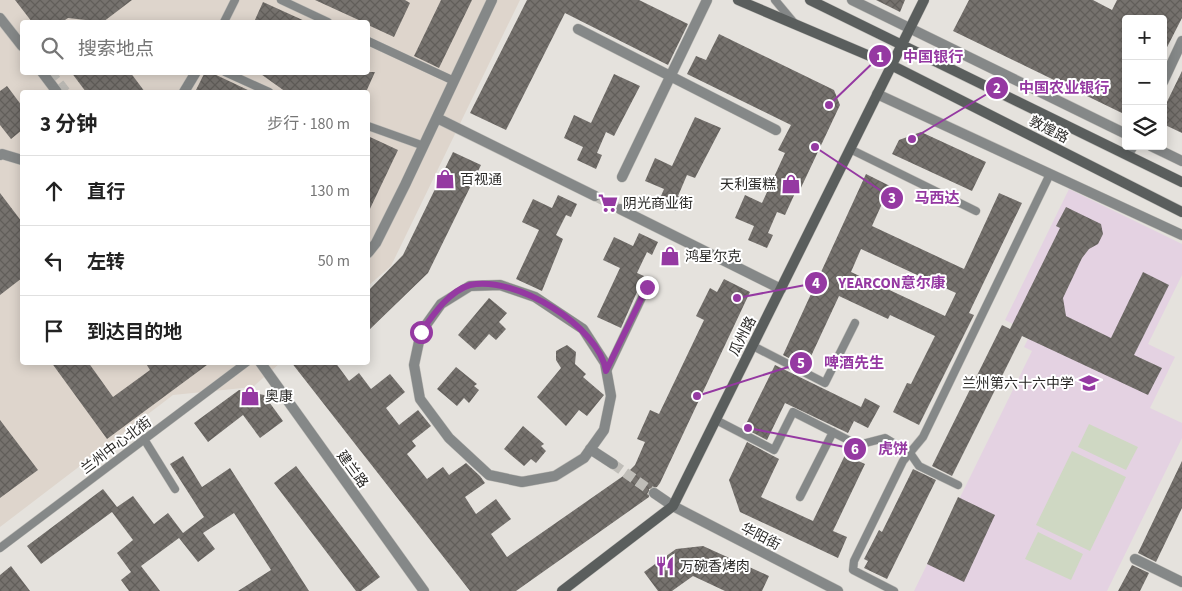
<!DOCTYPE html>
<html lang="zh">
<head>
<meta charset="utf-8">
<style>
	body { margin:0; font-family:"Source Sans 3","Noto Sans SC",sans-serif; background:#f6f6f6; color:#222 }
	.controls { position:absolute; right:15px; top:15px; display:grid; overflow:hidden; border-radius:5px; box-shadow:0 2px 12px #0003 }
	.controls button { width:45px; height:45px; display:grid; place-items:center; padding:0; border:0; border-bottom:1px solid #e0e0e0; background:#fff; color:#222; font:25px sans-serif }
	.stop { position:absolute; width:15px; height:15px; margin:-11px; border:4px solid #9539a2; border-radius:50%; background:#fff }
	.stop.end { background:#9539a2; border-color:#fff; box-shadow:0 1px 5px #0008 }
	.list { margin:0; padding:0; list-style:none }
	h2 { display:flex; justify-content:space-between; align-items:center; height:65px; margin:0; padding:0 20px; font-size:21px }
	h2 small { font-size:16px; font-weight:400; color:#767676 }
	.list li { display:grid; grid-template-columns:32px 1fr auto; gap:15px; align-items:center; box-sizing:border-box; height:70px; padding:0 20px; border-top:1px solid #e0e0e0 }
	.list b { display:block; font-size:19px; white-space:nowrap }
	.list em { font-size:16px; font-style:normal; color:#767676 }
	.icon { flex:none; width:28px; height:28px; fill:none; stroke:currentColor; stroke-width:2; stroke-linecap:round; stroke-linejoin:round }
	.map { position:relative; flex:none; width:1182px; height:591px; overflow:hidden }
	.search { position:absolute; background:#fff; box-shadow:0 2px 12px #0003; left:20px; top:20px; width:350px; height:55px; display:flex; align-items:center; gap:12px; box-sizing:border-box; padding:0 18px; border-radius:5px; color:#767676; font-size:19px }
	.panel { position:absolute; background:#fff; box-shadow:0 2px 12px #0003; left:20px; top:90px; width:350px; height:275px; border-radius:5px }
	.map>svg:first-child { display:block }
	.built { fill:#ded5cc; fill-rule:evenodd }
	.education { fill:#e4d2e2 }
	.garden { fill:#cfd8c3 }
	.building { fill:url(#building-cross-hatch); fill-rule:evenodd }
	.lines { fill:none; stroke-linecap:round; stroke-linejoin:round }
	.street-tunnel { stroke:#bfbdb8; stroke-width:10; stroke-dasharray:10 5; stroke-linecap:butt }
	.lane-casing { stroke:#bfbdb8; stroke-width:9 }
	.street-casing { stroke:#bfbdb8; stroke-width:11 }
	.secondary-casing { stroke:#bfbdb8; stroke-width:11 }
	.lane { stroke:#858888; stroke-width:8 }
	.street { stroke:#858888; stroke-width:10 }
	.secondary { stroke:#5a5e5d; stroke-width:10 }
	.route { stroke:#9539a2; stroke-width:6 }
	.labels { text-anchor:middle; stroke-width:4; stroke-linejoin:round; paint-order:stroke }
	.street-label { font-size:14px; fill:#292826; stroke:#fff }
	.poi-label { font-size:14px; fill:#292826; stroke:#fff; text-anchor:start }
	.leader { fill:none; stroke:#9539a2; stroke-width:2 }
	.callout-dot { fill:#9539a2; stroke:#fff; stroke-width:2 }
	.mark-label { font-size:15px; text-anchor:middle; font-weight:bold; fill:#fff }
	.callout-label { font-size:15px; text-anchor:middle; font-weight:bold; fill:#9539a2; stroke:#fff; stroke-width:4; stroke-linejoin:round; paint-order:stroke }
</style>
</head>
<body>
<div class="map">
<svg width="1182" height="591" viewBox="0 0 1182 591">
	<defs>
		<pattern id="building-cross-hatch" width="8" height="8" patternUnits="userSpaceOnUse" patternTransform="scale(1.25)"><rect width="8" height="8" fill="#76726e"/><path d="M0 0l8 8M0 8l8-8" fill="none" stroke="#615e5a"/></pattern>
	</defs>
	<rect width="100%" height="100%" fill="#e5e2dd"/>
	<path class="built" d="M0 0H520L391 266 368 286V92H22V362L280 363 253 387 173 395 0 527ZM22 22H368V72H22Z"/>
	<path class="education" d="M1069 189 1182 244V275L1148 344 1175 357 1150 408 1182 423V438L1107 591H914L1032 351 1024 347 1031 333 1005 320Z"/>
	<path class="garden" d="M1089 424 1138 447 1126 470 1078 447Z
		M1072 451 1126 477 1090 551 1036 525Z
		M1038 532 1083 554 1071 580 1025 559Z"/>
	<path class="building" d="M15 0H132L103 22 68 18 62 22H32Z
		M315 0H405L410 3 394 37 368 25V22H363Z
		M441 0H472L439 68 414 56Z
		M527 0H639L688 24 668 65 565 13 506 130 470 113Z
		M876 0H905L900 12Z
		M969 0H1093L1112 10 1117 0H1182V18L1163 55V19H1126V115L953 31Z
		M263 2 307 22H254Z
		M719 34 834 90 840 105 799 192 796 191 785 215 777 212 768 233 773 235 767 248 748 240 754 226 735 218 745 195 762 203 785 153 778 150 791 125 687 74 696 56 706 60Z
		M1182 71V133L1163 124V110Z
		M71 72H130L145 92H86Z
		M205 72H210L252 92H195Z
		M258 72H375L366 92H286Z
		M614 74 640 86 614 136 606 132 597 153 602 155 596 169 577 160 583 147 564 138 574 115 591 123Z
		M7 86 22 106V130L11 139 0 125V91Z
		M695 117 721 128 695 178 687 175 678 196 682 198 676 211 658 203 664 189 645 181 655 158 672 166Z
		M921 132 986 162 972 191 892 154 899 140Z
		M370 137 398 150 368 213V142Z
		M453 152 481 165 428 273 368 331V291L403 255Z
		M866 174 890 186 872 226 964 269 999 193 1022 203 969 313 974 315 919 425 893 412 907 383 911 384 935 336 890 315 888 319 839 296 806 367 783 355ZM861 249 956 293 945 316 851 272Z
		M0 193 22 222V278L0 295Z
		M558 195 577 204 571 217 566 215 556 235 563 239 542 291 516 279 539 230 522 222 533 199 552 208Z
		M1066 207 1101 224 1103 234 1098 244 1089 249 1082 258 1063 298 1066 316 1111 338 1143 272 1169 285 1134 355 1162 368 1148 395 1022 336 952 476 932 466 1002 325 1010 329 1060 228 1056 226Z
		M639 233 658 242 652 255 647 252 637 273 644 276 621 328 597 317 620 268 603 260 614 237 633 246Z
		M724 279 750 292 660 483 657 487 649 489V497L516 591H470L291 362H335L349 381 359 373 371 389 390 374 405 392 386 408 399 425 418 410 431 426 412 441 416 446 407 454 427 479 443 467 449 475 466 463 480 476 485 483 465 497 476 514 496 499 511 519 491 534 507 557 626 474 635 465 645 442 637 439 650 410 659 414 704 320 696 316 710 288 717 292Z
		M489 298 507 313 499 322 506 329 496 340 489 334 475 350 458 335Z
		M567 345 576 352 575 364 586 374 583 377 604 395 587 416 579 410 566 426 537 397 561 368 556 360V351Z
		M51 362H88L113 397 150 370 145 362H211L107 439Z
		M775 365 861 407 865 398 880 406 868 428 854 421 848 433 785 403 767 440 744 428Z
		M456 367 477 384 474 386 479 390 469 403 464 398 457 406 437 389Z
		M239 390 264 395 283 421 260 438 243 415 208 442 194 423Z
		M0 420 38 470 0 498Z
		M523 426 544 444 541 446 546 451 536 463 531 459 524 466 504 449Z
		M747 442 779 459 761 497 813 521 845 455 865 464 833 531 847 537 838 558 740 512 729 480Z
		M183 456 202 487 230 468 309 591H238L271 570 234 513 203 533 215 549 198 562 179 538 141 566 160 591H129L121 580 131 572 117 553 133 540 112 512 41 564 27 546 103 489 117 507 133 496 154 524 168 513 183 533 204 517 170 464Z
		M1182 461V508L1156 562 1138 553Z
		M296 466 380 577 361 591H356L274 483Z
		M913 469 936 480 887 579 864 568 868 561 864 559 879 530 882 532Z
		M958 497 995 515 964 582 927 564Z
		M703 546 769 576 762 591H725L693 576 672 591H658L644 572 676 549Z
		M1132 565 1149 573 1140 591H1118Z
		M11 566 30 591H0V575Z"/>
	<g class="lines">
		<path class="street-tunnel" d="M50 72 66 92
			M595 196 620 209
			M613 464 654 493"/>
		<defs>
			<path id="lane" d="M281 0 328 22
				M775 0 795 24
				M224 22 235 0
				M368 41 454 81
				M225 72 269 92
				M368 126 424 146
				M850 149 976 211
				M1128 156 1134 146
				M753 346 825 383 855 323
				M607 371 647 287
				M716 420 774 450 793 412 858 445 885 438 910 453 919 466 958 485
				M144 439 175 489
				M800 497 833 432
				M0 548 247 362
				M894 591 853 570 854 561 903 461 923 437 1050 174"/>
			<path id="street" d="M852 0 1126 134
				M0 18 22 46
				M578 29 776 130
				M42 72 57 92
				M1163 82 1182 41
				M184 92 196 72
				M877 94 1182 235
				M437 118 595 196
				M1151 146 1182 161
				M0 155 2 154 22 160
				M622 177 707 0
				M620 209 781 289
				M368 253 376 243 405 185 492 0
				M500 285 535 297 583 329 605 363 611 396 604 430 584 458 555 476 522 482 489 475 449 438 420 399 414 365 421 332 441 304 470 286Z
				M260 362 424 591
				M590 449 613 464
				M654 493 673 506 838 591
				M1135 559 1182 582"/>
			<path id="secondary" d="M738 0 891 65 1182 212
				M810 0 1182 182
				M562 591 673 506 924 0"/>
		</defs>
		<use href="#lane" class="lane-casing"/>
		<use href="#street" class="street-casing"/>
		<use href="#secondary" class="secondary-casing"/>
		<use href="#lane" class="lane"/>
		<use href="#street" class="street"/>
		<use href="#secondary" class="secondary"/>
	</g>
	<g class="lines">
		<path class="route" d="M421 332C433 315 449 291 470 285 515 275 599 326 606 371L647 287"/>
	</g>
	<defs>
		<symbol id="shop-bare" viewBox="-9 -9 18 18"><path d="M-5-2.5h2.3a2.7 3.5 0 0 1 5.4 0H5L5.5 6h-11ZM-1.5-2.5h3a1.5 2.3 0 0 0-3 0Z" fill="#9539a2" stroke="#fff" stroke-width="2.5" paint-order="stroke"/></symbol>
		<symbol id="supermarket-bare" viewBox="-9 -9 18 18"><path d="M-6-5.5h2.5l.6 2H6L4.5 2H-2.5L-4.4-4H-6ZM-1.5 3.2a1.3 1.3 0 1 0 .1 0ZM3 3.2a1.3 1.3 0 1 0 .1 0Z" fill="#9539a2" stroke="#fff" stroke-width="2.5" paint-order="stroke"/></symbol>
		<symbol id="school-bare" viewBox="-9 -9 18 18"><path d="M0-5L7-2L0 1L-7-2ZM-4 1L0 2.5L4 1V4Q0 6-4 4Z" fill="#9539a2" stroke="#fff" stroke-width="2.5" paint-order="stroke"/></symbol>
		<symbol id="restaurant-bare" viewBox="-9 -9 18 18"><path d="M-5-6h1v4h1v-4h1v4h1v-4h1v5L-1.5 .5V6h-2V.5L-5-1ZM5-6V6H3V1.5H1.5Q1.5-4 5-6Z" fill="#9539a2" stroke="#fff" stroke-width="2.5" paint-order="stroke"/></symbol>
	</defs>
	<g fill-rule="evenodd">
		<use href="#shop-bare" x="431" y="165" width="28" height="28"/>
		<use href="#shop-bare" x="777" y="170" width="28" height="28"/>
		<use href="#supermarket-bare" x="594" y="189" width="28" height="28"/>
		<use href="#shop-bare" x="656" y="242" width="28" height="28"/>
		<use href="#school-bare" x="1075" y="369" width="28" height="28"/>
		<use href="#shop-bare" x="236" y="382" width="28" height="28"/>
		<use href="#restaurant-bare" x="651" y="552" width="28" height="28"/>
	</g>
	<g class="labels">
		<g class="street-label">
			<text transform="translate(1049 129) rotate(27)" y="5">敦煌路</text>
			<text transform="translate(742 336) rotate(-63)" y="5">瓜州路</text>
			<text transform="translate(116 445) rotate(-37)" y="5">兰州中心北街</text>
			<text transform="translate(353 469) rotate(54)" y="5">建兰路</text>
			<text transform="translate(761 536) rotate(27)" y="5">华阳街</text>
		</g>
		<g class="poi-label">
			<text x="460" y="184">百视通</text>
			<text x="776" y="189" text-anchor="end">天利蛋糕</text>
			<text x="623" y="208">阴光商业街</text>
			<text x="685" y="261">鸿星尔克</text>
			<text x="1074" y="388" text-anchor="end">兰州第六十六中学</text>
			<text x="265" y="401">奥康</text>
			<text x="680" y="571">万碗香烤肉</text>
		</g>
	</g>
	<path class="leader" d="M829 105L880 56M912 139L997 88M815 147L892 198M737 298L816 283M697 396L801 363M748 428L855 449"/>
	<g class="callout-dot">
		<circle cx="829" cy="105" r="5"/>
		<circle cx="912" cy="139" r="5"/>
		<circle cx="815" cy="147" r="5"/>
		<circle cx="737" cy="298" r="5"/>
		<circle cx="697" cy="396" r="5"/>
		<circle cx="748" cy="428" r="5"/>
		<circle cx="880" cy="56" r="12"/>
		<circle cx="997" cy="88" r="12"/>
		<circle cx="892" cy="198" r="12"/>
		<circle cx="816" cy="283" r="12"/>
		<circle cx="801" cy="363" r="12"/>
		<circle cx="855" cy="449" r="12"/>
	</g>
	<g class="mark-label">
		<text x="880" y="62">1</text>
		<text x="997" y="93">2</text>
		<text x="892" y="203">3</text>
		<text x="816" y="288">4</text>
		<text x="801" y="368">5</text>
		<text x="855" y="454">6</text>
	</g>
	<g class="callout-label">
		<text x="933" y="62">中国银行</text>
		<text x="1064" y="93">中国农业银行</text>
		<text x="937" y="203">马西达</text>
		<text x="892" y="288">YEARCON意尔康</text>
		<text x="854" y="368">啤酒先生</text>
		<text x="893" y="454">虎饼</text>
	</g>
</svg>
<div class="controls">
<button>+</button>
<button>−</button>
<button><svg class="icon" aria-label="layers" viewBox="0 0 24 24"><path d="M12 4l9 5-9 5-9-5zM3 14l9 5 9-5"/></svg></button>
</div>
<div class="stop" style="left:421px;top:332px"></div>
<div class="stop end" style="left:647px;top:287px"></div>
<div class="search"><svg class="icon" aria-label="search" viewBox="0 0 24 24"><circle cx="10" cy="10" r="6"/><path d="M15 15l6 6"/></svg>搜索地点</div>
<section class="panel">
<h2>3 分钟<small>步行 · 180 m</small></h2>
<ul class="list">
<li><svg class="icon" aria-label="ahead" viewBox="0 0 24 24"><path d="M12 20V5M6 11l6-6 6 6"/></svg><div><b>直行</b></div><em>130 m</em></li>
<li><svg class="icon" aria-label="left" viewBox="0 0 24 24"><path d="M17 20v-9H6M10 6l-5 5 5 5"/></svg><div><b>左转</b></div><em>50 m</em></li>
<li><svg class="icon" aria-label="arrive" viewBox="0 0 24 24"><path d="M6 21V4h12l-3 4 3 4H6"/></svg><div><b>到达目的地</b></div></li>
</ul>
</section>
</div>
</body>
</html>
